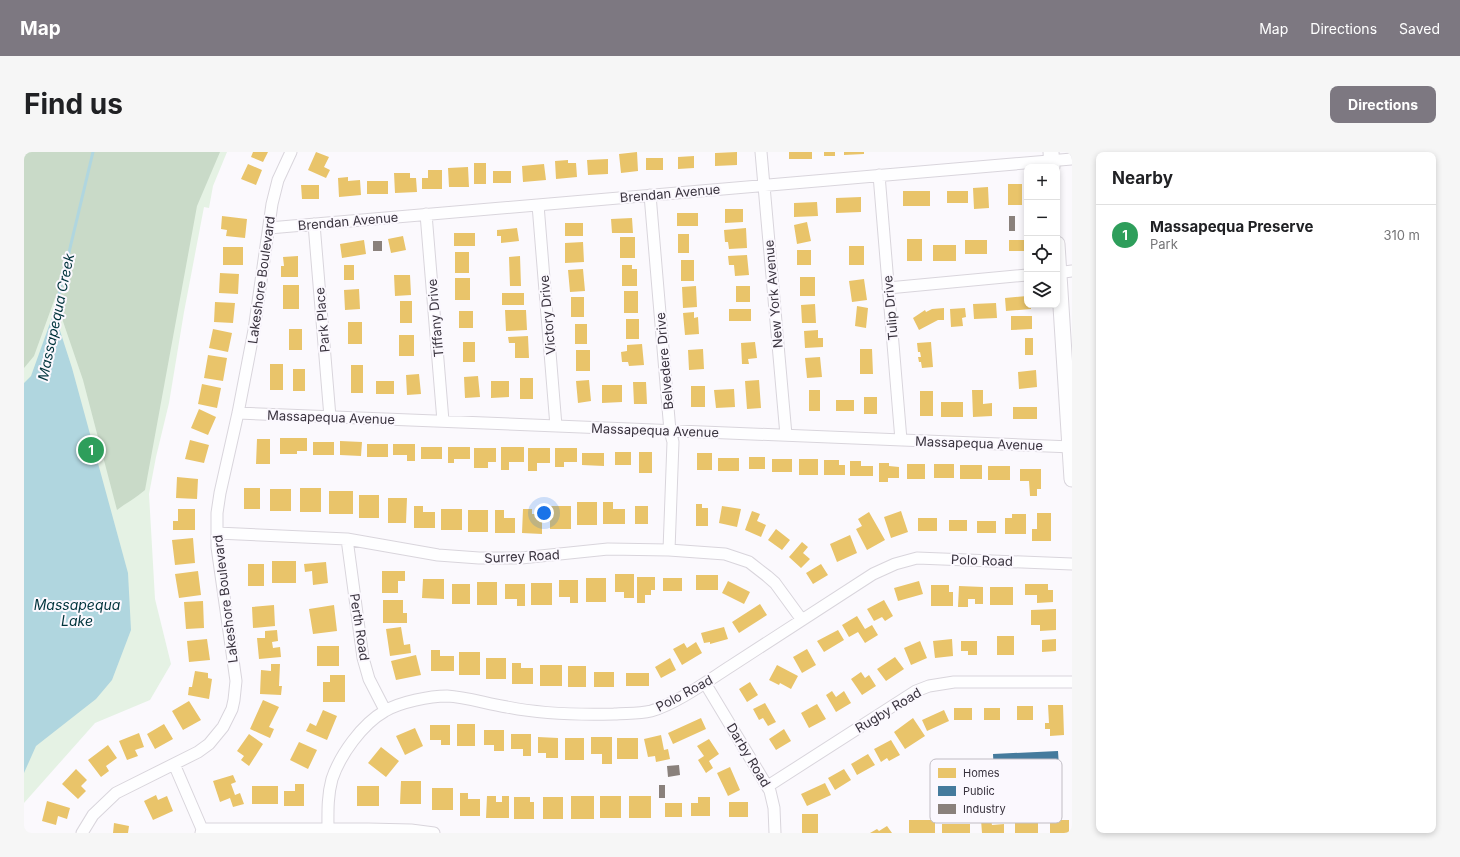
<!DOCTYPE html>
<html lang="en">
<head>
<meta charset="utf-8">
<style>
	body { margin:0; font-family:Inter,sans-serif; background:#f6f6f6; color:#202124 }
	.controls { position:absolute; right:12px; top:12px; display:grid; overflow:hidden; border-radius:8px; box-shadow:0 2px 6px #0003 }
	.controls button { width:36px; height:36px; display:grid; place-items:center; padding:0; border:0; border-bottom:1px solid #e0e0e0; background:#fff; color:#202124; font:20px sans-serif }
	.you { position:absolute; left:520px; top:361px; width:14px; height:14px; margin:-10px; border:3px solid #fff; border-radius:50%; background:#1a73e8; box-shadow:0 0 0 6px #1a73e833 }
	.badge { display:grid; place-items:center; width:26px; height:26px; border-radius:50%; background:#7d7881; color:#fff; font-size:13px; font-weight:700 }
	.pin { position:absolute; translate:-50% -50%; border:2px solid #fff; box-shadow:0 1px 4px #0006 }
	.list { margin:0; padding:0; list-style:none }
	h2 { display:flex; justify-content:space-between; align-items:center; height:52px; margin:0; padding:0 16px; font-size:17px }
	h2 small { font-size:13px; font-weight:400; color:#757577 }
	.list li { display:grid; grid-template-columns:26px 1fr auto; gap:12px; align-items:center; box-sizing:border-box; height:60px; padding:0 16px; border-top:1px solid #e0e0e0 }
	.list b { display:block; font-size:15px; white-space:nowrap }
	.list p { margin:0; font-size:13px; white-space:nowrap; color:#757577 }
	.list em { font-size:13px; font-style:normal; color:#757577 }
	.icon { flex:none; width:22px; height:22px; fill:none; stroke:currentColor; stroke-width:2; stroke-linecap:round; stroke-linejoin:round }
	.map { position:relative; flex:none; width:1048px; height:681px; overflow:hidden; border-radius:8px }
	header { display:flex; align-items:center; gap:24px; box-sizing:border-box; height:56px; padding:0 20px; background:#7d7881; color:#fff }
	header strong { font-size:19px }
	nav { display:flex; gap:22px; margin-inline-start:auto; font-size:14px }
	.intro { display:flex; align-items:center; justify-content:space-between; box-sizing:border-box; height:96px; padding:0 24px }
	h1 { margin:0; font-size:28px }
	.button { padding:10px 18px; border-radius:8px; background:#7d7881; color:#fff; font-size:14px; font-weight:700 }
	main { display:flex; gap:24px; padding:0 24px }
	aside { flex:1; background:#fff; border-radius:8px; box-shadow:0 2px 6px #0003 }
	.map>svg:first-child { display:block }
	.green { fill:#e5f2e4 }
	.forest { fill:#c9dac8 }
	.water { fill:#b0d6df }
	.homes { fill:#e9c46a }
	.public { fill:#457b9d }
	.industry { fill:#8a817c }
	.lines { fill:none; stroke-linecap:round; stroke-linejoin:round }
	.stream { stroke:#b0d6df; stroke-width:3 }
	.minor-casing { stroke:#d9d5dc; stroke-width:13 }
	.major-casing { stroke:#d9d5dc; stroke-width:17 }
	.minor { stroke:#fefeff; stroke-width:11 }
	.major { stroke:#fefeff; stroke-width:15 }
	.labels { text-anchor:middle; stroke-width:4; stroke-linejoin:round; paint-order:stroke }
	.street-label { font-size:13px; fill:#39333e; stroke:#fbf8fe }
	.water-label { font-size:14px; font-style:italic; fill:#00343c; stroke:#fbf8fe }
	.key { fill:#fbf8fe; stroke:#c1bdc4; stroke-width:1 }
	.key-label { font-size:11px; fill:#39333e }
</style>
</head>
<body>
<header>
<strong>Map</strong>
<nav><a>Map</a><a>Directions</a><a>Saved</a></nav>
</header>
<div class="intro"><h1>Find us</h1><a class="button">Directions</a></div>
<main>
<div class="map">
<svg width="1048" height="681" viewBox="0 0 1048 681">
	<rect width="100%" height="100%" fill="#fbf9fd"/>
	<path class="green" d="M0 0H203L189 34 185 56 180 55 160 160 145 251 132 305 125 342 131 447 147 512 126 548 71 571 0 651Z"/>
	<path class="forest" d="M0 0H196L173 54 121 338C112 346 102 351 93 358L59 228 31 146 10 204 0 216Z"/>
	<path class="water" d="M30 160 48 216 104 421 107 478 88 528 72 547 12 594 0 621V231L7 224Z"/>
	<path class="homes" d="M229 0H244L239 10 227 5Z
		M292 0 305 5 300 15 306 18 302 26 284 18Z
		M613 0 614 19 597 21 595 2Z
		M713 0V13L691 14V1Z
		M765 0H788V7H765Z
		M800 0H811V4H800Z
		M820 0H840V2L820 3Z
		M670 4V16L654 17V5Z
		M622 6H639V18H622Z
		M584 7V22L564 23 563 8Z
		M544 8V11H552L553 25 532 27 531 9Z
		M450 11H462V32H450Z
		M224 12 238 18 232 33 217 27Z
		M520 12 522 28 499 30 498 14Z
		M444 15 445 35H425L424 16Z
		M404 18H418V37H398V26H404Z
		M469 19H487V31H469Z
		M370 21H386V26H392L393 40 371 41Z
		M324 25V29L336 28 337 43 315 45 314 26Z
		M343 29H364V42H343Z
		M984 32H998V53H984Z
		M277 33H295V47H278Z
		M964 35 965 56 950 57 949 36Z
		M879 39H906V54H879Z
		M923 39H944V51H923Z
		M837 45V60L812 61V46Z
		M793 50 794 64 770 65V51Z
		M701 57H719V70L701 71Z
		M653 61H674V74H653Z
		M198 64 223 67 221 86 202 84 203 78 197 77Z
		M608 66 609 81H588L587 67Z
		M783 70 787 89 773 92 770 73Z
		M541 71H559V84H541Z
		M493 76 495 89 477 91V84H473V78Z
		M722 76 723 96 705 97 704 90H701L700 78Z
		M430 81H451V94H430Z
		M654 82H665V101H654Z
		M379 84 382 98 367 101 364 87Z
		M596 85H611V106H596Z
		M883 87H898V109H883Z
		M340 88 342 102 318 106 316 92Z
		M941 88H963V102H941Z
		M985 88H1003V99H985Z
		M559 90 560 110 541 111V91Z
		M909 93H932V109H909Z
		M825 94H840V113H825Z
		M199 95H219V113H199Z
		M773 98H787V113H773Z
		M431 100H445V121H431Z
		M723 103 725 123 711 124 710 113H705L704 104Z
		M274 104V125H257V114H260L259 105Z
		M496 104 497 134H486L485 105Z
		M657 108H670V129H657Z
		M320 113H330V128H320Z
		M598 113H608V117H613V134H598Z
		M559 117 561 139 546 140 544 118Z
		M196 121 215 122 214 142 195 141Z
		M370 123H386L387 143 371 144Z
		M776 125H791V144H776Z
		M431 126H446V148H431Z
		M840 127 843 148 828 150 825 129Z
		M259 133H275V157H259Z
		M672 134 673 155 659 156 658 135Z
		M712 134H726V150H712Z
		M335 137 336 157 321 158 320 138Z
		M600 139H614V161H600Z
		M478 141H500V153H478Z
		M1003 144V153H1007V157L982 159 981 146Z
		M547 145H560V165H547Z
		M376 149H388V171H376Z
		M191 150 211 151 209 171 190 170Z
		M972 151 973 166 950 167 949 152Z
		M791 152 792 171H778L777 153Z
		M833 154 844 156 842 176 831 174Z
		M920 156V168H914L895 178 889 166 901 158 902 160 908 157Z
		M941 156 942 165 938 166 939 174 927 175 926 157Z
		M705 157H727V169H705Z
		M481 158H502L503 178 482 179Z
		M435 159H449V176H435Z
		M670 160V166L674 165 675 182 661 183 659 161Z
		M987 164H1008V177L987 178Z
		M602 167H615V187H602Z
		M324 170H338V192H324Z
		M551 172H563V192H551Z
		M189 177 208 181 204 200 185 196Z
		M265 177H278V198H265Z
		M794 178V186H799V195L781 196 780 179Z
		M375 183H390V204H375Z
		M504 184 505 206H491V191H485L484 185Z
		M1001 186H1009V203H1001Z
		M439 190H451V210H439Z
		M731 190 733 206 724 207 725 212H718L717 191Z
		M907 190 909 215 898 216 897 210H895L894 205H897L896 200H894L893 191Z
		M618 192 620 213 605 214 604 210H598L597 200 603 199V193Z
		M679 197 680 217 665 218 664 198Z
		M836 197H848L849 222H836Z
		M552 198H566V219H552Z
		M184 203 203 206 199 229 180 226Z
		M796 205 798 225 783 226 781 206Z
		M246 212H259V238H246Z
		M327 213H339V241H327Z
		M269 217H281V239H269Z
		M1012 218 1013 235 995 237 994 220Z
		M395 222 397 242 383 243 382 223Z
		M454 224 456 245 441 246 440 225Z
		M496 226H509V247H496Z
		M565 228 567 249 554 251 552 229Z
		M735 228 737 256 723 257 721 229Z
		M352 229H370V242H352Z
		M467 229H485V245L467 246Z
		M609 230H622L623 252H610Z
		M178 232 197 236 193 256 174 252Z
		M578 233H598V250L578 251Z
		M667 234H681V255H667Z
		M710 237 711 255 692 256 690 238Z
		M785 238H796V259H785Z
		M948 238H959V252L968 251V264L949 265Z
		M896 239H909V264H896Z
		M840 245H853V262H840Z
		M812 248H830V259H812Z
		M917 250H939V265H917Z
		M989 255H1013V267H989Z
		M175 257 192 265 184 283 167 276Z
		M256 286H283V299H273V302H256Z
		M233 287H246V312H232Z
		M166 288 185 293 180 311 161 307Z
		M316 289 338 290 337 304 316 303Z
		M289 290H310V303H289Z
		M343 292H364V305H343Z
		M369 292H391V309H383V303H369Z
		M397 295H418V307H397Z
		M424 295H446V307H430V311H424Z
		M477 295H500V310H485V318H477Z
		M450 296H472V310H464V316H450Z
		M504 296H526V311H513V319H504Z
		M531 296H553V310H540V315H531Z
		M591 300H607V313H591Z
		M615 300H628V321H615Z
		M558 301H580V314L558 313Z
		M673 301H688V318H673Z
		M725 305H741V317H725Z
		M694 306H715V319H694Z
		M748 307H768V320H748Z
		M775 307H794V323H775Z
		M800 308H815V313H821V323H800Z
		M826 309H837V314H849V324H826Z
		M855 311H865V314L875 315V326H864V330H855Z
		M883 312H901V327H883Z
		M910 312H930V326H910Z
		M936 313H958V327H936Z
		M964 314H986V328H964Z
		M996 317H1017V337H1013V344H1006L1005 329H996Z
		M153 325 174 327 173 347 152 346Z
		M220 336H236V357H220Z
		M276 336H297V360H276Z
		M246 337H267V359H246Z
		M305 339H329V362H305Z
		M335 343H355V366H335Z
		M364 346H383L382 371H364Z
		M553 350H573V373H553Z
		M579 350H589V357H601V372H579Z
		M672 352H678V356H684V374H672Z
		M390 354H399V360H411V376H390Z
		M526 354H547V377H526Z
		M611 354H624V372H611Z
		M698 354 717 357 713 375 695 371Z
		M154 357H171V378H149V369H154Z
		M417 357H438V378H417Z
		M499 357H508V362H518V382L498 381Z
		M444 358H464V380H444Z
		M471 358H480V366H491V381H471Z
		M728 359 736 362 733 369 742 373 737 385 721 378Z
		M877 359 884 380 867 386 860 365Z
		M845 360 861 388 843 398 832 377 838 374 834 367Z
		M1013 361H1027V389H1008V377H1013Z
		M988 362H1002V382H981V366H988Z
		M894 366H913V379H894Z
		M925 368H943V379H925Z
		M953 369H972V381H953Z
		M752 377 766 388 758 398 744 388Z
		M826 383 833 401 813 410 806 392Z
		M169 386 171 411 151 413 148 388Z
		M778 390 784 395 779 401 786 407 777 416 765 405Z
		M248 409H272V431H248Z
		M302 410 304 431 289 433 288 419 281 420 280 412Z
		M224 412H240V434H224Z
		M797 412 804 423 789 432 782 421Z
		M174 419 177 443 155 446 151 422Z
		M358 419H381V429H374V441H358Z
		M591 422H610V446H600V440H591Z
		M672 423H694V438H672Z
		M613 425H631V438H627V443H621V451H613Z
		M562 426H582V450H562Z
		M639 426H658V439H639Z
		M399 427H420V447L398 446Z
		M535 428H554V451H546V445H535Z
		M704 429 726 440 720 452 698 441Z
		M895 429 899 442 874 449 870 436Z
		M453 430H473V453H453Z
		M507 431H528V453H507Z
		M428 432H446V452H428Z
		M481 432H501V454H493V447H481Z
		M1001 432H1024V438H1029V450L1013 451V443H1001Z
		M907 433H925V440H929V454H907Z
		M935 434 959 435V452H951V447H944V455H934Z
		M966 435H989V453H966Z
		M359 448H379V461H383V471H359Z
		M860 448 869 464 861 469 858 465 850 469 843 457Z
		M179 449 180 476 162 477 160 450Z
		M736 452 743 463 715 481 708 470Z
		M250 453 251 474 229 476 228 455Z
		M310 453 313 479 289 482 285 457Z
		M1032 457V478L1016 479V473H1007V458Z
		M833 464 841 477 848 473 854 483 841 491 834 480 825 485 818 473Z
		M377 475 380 493 386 492 387 501 366 504 362 477Z
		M700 475 704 487 686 492V490L680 491 677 481Z
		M253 478 254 489 248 490 249 496 256 495 257 505 235 507 233 486H241V479Z
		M814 478 820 488 800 500 793 489Z
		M973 484H990V503H973Z
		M183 487 186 508 165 510 163 489Z
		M928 487 929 504 911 506 909 489Z
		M1032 487V499L1018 500V488Z
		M896 489 903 506 887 513 880 496Z
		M937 489H953V503H944V499H937Z
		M672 490 678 501 658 513 649 497 660 491 663 496Z
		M293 494H315V514H293Z
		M783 497 792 513 778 521 769 505Z
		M407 498H416V504H430V519H407Z
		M435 500H456V523H435Z
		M392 503 397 523 372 528 367 509Z
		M871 505 880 517 862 529 853 517Z
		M462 506H482V527H462Z
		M646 506 652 518 637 526 631 515Z
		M488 511H497V516H509V532H488Z
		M247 512H256L255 534H258L257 543 236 542 237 518 247 519Z
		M516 513H538V534H516Z
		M753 513 774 524 767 537 756 531 755 533 745 528Z
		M544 514H562V535H544Z
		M171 519 184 521V526L188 527 185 547 164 543 165 535H168Z
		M570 520H590V535H570Z
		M837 520 841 526 845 523 852 534 838 543 827 527Z
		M602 521H625V534H602Z
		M306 523H321V550H299V530H306Z
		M726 530 734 543 723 550 715 537Z
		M808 539 812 545 820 539 827 551 812 560 802 543Z
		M239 548 255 555 245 575 250 577 246 586 226 577Z
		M165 549 177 568 159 578 148 559Z
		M741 551 752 570 744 574 739 566 735 568 729 557Z
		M793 552 802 567 785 576 777 561Z
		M1024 553H1039L1040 583 1026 584V577H1021V571H1025Z
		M993 554H1009V568H993Z
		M930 556H948V568H930Z
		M960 556H976V568H960Z
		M299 558 313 564 303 588 282 579 286 571 292 574Z
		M920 558 925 569 903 579 898 568Z
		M677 566 682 577 649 592 644 581Z
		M889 566 901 584 881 597 870 580Z
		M140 572 149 587 131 597 123 582Z
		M433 572H451V594H433Z
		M406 573H426V593H417V588H406Z
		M391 576 399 594 381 603 372 584Z
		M760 577 767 589 752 598 745 587Z
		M460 578H480V599H470V593H460Z
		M115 581 120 595 111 598 114 604 103 608 95 589Z
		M225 582 239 592 225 614 217 608 220 604 213 599Z
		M487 582H507V604H499V597H487Z
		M637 583 640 598 644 597 646 607 632 610 631 604 624 605 620 587Z
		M514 585 534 586V606H522V601H514Z
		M567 585H588V612H578V602H567Z
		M541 586H560V608H541Z
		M593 586H614V607H593Z
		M685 587 695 602 685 609 689 616 682 621 674 608 680 604 673 594Z
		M867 588 876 603 865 609 863 606 857 610 850 597Z
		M275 590 293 598 284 617 266 608Z
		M84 593 93 606 82 614 85 619 77 625 64 608Z
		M357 595 375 609 362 625 344 611Z
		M844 602 851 613 833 623 827 612Z
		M706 615 716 638 704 644 693 621Z
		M52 617 63 628 57 634 62 639 54 647 38 632Z
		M820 617 827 628 811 638 804 626Z
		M209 623 212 630 207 632 211 643 216 641 220 652 209 655 206 646 196 650 189 629Z
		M377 629H397V652H376Z
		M801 631 807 643 783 654 777 642Z
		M271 632H280V654H260V639H271Z
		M228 634H254V652H228Z
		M333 634H355V654H333Z
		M408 636H429V658H408Z
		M436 641H444V647H456V664H436Z
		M132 643 134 648 143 644 149 659 129 668 120 649Z
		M463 644H472V650H478V644H485V666H462Z
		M547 644H570V667H547Z
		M576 644H597V666H576Z
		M605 644H627V666H605Z
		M490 645H506V650H510V667H490Z
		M519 645H539V667H519Z
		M674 645H686V664H667V651H674Z
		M23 649 46 656 43 667 34 664 32 673 18 669Z
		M705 650H724V665H705Z
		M641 651H658V665H641Z
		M778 662H794V681H778Z
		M885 668H911V681H885Z
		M957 668H967L968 673 980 672V681H958Z
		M1026 668H1045V681H1026Z
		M991 670H1014V681H991Z
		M90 671 105 674 104 681H89Z
		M918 672H946V681H918Z
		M863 674 868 681H846L853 677 855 679Z"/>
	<path class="public" d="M1034 599 1035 615H1031L1033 643 1008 645 1007 636H1011L1009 617 992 618V620H985L986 642 971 643 969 602Z"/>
	<path class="industry" d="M985 64H991V79H985Z
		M349 89H358V99H349Z
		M655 613 656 623 644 625 643 614Z
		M635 633H641V646H635Z"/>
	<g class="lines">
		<path class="stream" d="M30 163 69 0"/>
		<defs>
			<path id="minor" d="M737 0 762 283
				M855 23 877 288
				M626 43 646 279 649 290 645 398
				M514 53 532 274
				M402 62 419 269
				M290 72 306 265
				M245 76 1048 7
				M1033 121 1048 119
				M864 136 1003 123
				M214 261 1048 295
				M193 381 323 387 414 403 455 406H497L584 397 645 398 701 402 725 410 743 424 751 431 778 468
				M323 387 339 506 345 527 361 558
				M681 531 746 639 750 656 751 681
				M150 612 178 677 177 681
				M744 634 892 539 905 534 930 530H1048
				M178 677H344L387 678 410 681
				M58 681 69 663 92 641 174 600 185 592 199 575 208 557 210 548 212 529 193 395V361L196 341 214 261 230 178 248 52 254 28 267 0
				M304 681C304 663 303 645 308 627 316 603 338 572 361 559 376 550 406 544 423 544 443 545 463 552 483 555 518 562 554 563 590 562 603 561 615 562 627 559 652 552 685 528 707 514 754 484 801 453 849 422L871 412 893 406 1048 412"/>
			<path id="major" d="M1027 0 1028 15
				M1033 92 1048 327"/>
		</defs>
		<use href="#minor" class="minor-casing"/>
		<use href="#major" class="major-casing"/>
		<use href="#minor" class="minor"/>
		<use href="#major" class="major"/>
	</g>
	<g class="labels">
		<g class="street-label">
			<text transform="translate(646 41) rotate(-5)" y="5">Brendan Avenue</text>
			<text transform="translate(324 69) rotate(-5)" y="5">Brendan Avenue</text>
			<text transform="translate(237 128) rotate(-82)" y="5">Lakeshore Boulevard</text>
			<text transform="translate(749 142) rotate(-95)" y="5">New York Avenue</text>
			<text transform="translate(866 156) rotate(-95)" y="5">Tulip Drive</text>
			<text transform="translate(523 163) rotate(-95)" y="5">Victory Drive</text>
			<text transform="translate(411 166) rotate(-95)" y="5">Tiffany Drive</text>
			<text transform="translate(298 168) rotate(-95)" y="5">Park Place</text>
			<text transform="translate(640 209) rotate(-95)" y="5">Belvedere Drive</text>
			<text transform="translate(307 265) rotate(2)" y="5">Massapequa Avenue</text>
			<text transform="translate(631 278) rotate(2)" y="5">Massapequa Avenue</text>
			<text transform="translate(955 291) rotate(2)" y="5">Massapequa Avenue</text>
			<text transform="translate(498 404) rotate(-3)" y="5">Surrey Road</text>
			<text transform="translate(958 408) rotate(2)" y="5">Polo Road</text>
			<text transform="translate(201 447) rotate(-97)" y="5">Lakeshore Boulevard</text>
			<text transform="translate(336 475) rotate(81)" y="5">Perth Road</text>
			<text transform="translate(660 541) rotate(-28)" y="5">Polo Road</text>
			<text transform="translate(864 558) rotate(-31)" y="5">Rugby Road</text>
			<text transform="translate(725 603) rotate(59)" y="5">Darby Road</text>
		</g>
		<g class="water-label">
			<text transform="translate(32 165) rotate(-78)" y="5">Massapequa Creek</text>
			<text x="53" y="458">Massapequa<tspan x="53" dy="16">Lake</tspan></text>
		</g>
	</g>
	<rect x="906" y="607" width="132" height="64" rx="6" class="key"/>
	<rect x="914" y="616" width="18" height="10" fill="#e9c46a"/>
	<rect x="914" y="634" width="18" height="10" fill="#457b9d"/>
	<rect x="914" y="652" width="18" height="10" fill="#8a817c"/>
	<g class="key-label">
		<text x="939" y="625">Homes</text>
		<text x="939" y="643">Public</text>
		<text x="939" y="661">Industry</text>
	</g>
</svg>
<div class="controls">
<button>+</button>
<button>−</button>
<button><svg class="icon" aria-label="locate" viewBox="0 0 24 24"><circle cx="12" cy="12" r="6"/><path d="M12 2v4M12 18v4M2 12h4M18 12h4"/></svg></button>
<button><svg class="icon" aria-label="layers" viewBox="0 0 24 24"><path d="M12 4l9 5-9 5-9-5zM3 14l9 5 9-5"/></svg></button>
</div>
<div class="you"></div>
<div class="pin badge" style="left:67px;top:298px;background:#2e9e5b">1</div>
</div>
<aside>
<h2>Nearby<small></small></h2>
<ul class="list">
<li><span class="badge" style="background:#2e9e5b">1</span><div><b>Massapequa Preserve</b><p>Park</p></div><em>310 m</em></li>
</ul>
</aside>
</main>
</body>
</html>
